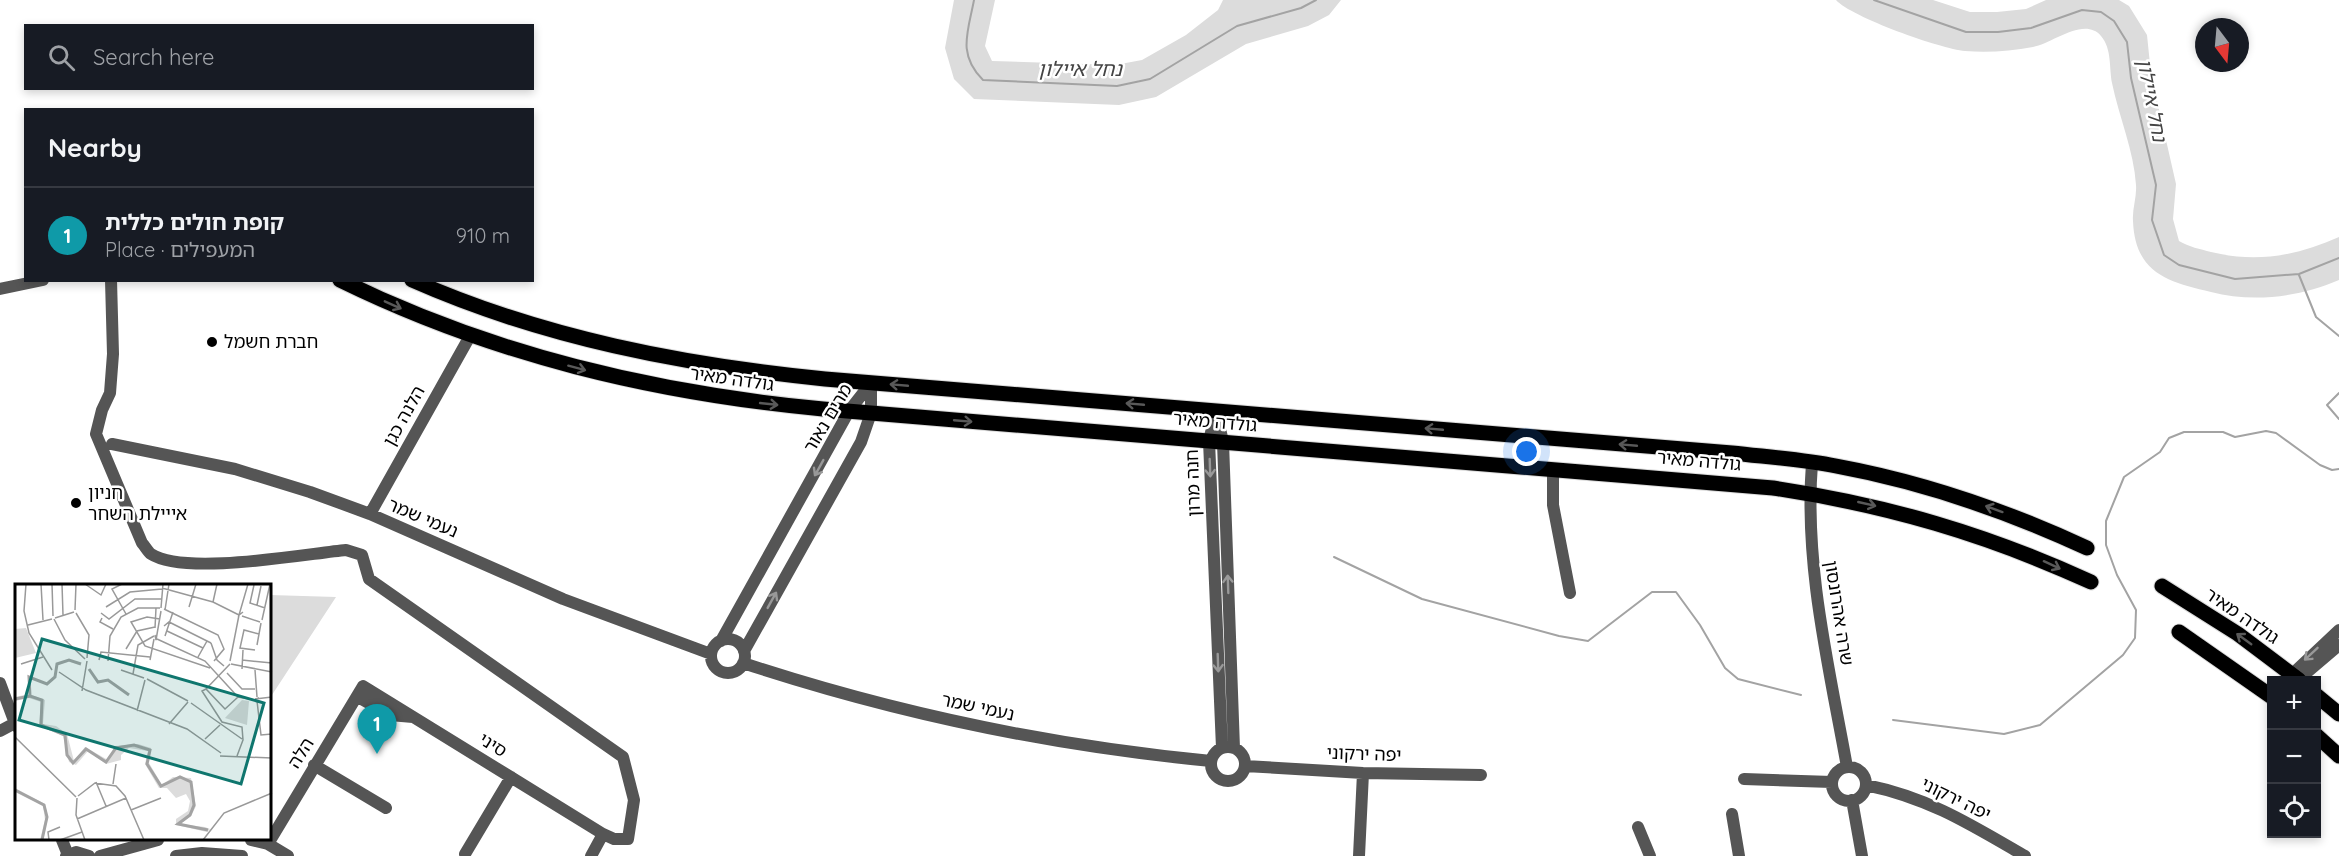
<!DOCTYPE html>
<html lang="en">
<head>
<meta charset="utf-8">
<style>
	body { margin:0; font-family:Quicksand,"Noto Sans Hebrew",sans-serif; background:#20242c; color:#f1f3f6 }
	.controls { position:absolute; right:18px; bottom:18px; display:grid; overflow:hidden; border-radius:0px; box-shadow:0 3px 9px #0003 }
	.controls button { width:54px; height:54px; display:grid; place-items:center; padding:0; border:0; border-bottom:2px solid #363941; background:#171b24; color:#f1f3f6; font:30px sans-serif }
	.compass { position:absolute; left:2195px; top:18px; width:54px; height:54px; border-radius:50%; background:#171b24; box-shadow:0 3px 9px #0003; rotate:164deg }
	.you { position:absolute; left:1527px; top:452px; width:21px; height:21px; margin:-15px; border:4px solid #fff; border-radius:50%; background:#1a73e8; box-shadow:0 0 0 9px #1a73e833 }
	.badge { display:grid; place-items:center; width:39px; height:39px; border-radius:50%; background:#0b8043; color:#fff; font-size:20px; font-weight:700 }
	.pin { position:absolute; translate:-50% -50px; filter:drop-shadow(0 2px 3px #0008) }
	.pin::after { content:''; position:absolute; top:32px; width:21px; height:18px; background:inherit; clip-path:polygon(0 0,100% 0,50% 100%) }
	.list { margin:0; padding:0; list-style:none }
	h2 { display:flex; justify-content:space-between; align-items:center; height:78px; margin:0; padding:0 24px; font-size:26px }
	h2 small { font-size:20px; font-weight:400; color:#9ea1a6 }
	.list li { display:grid; grid-template-columns:39px 1fr auto; gap:18px; align-items:center; box-sizing:border-box; height:96px; padding:0 24px; border-top:2px solid #363941 }
	.list b { display:block; font-size:22px; white-space:nowrap }
	.list p { margin:0; font-size:20px; white-space:nowrap; color:#9ea1a6 }
	.list em { font-size:20px; font-style:normal; color:#9ea1a6 }
	.icon { flex:none; width:33px; height:33px; fill:none; stroke:currentColor; stroke-width:2; stroke-linecap:round; stroke-linejoin:round }
	.map { position:relative; flex:none; width:2339px; height:856px; overflow:hidden }
	.search { position:absolute; background:#171b24; box-shadow:0 3px 9px #0003; left:24px; top:24px; width:510px; height:66px; display:flex; align-items:center; gap:15px; box-sizing:border-box; padding:0 21px; border-radius:0px; color:#9ea1a6; font-size:22px }
	.panel { position:absolute; background:#171b24; box-shadow:0 3px 9px #0003; left:24px; top:108px; width:510px; height:174px; border-radius:0px }
	.map>svg:first-child { display:block }
	.green { fill:#dcdcdc }
	.lines { fill:none; stroke-linecap:round; stroke-linejoin:round }
	.stream { stroke:#a3a3a3; stroke-width:2 }
	.major-casing { stroke:#dbdbdb; stroke-width:17 }
	.minor { stroke:#555; stroke-width:12 }
	.major { stroke:#000; stroke-width:15 }
	.oneway { stroke:#595959 }
	.oneway2 { stroke:#999 }
	.poi-dot { fill:#000; stroke:#fff; stroke-width:2 }
	.labels { text-anchor:middle; stroke-width:5; stroke-linejoin:round; paint-order:stroke }
	.poi-label { font-size:18px; fill:#000; stroke:#fff; text-anchor:start }
	.street-label { font-size:18px; fill:#000; stroke:#fff }
	.water-label { font-size:20px; font-style:italic; fill:#444; stroke:#fff }
	.inset-river { fill:none; stroke:#a3a3a3; stroke-width:3 }
	.inset-road { fill:none; stroke:#999; stroke-width:1.5 }
	.view { fill:#0f766e; fill-opacity:0.15; stroke:#0f766e; stroke-width:3 }
	.inset-edge { fill:none; stroke:#000; stroke-width:3 }
</style>
</head>
<body>
<div class="map">
<svg width="2339" height="856" viewBox="0 0 2339 856">
	<rect width="100%" height="100%" fill="#fff"/>
	<path class="green" d="M954 0H995L985 46 992 61 1115 65 1142 60 1186 35 1218 10 1223 0H1341L1329 15 1308 26 1246 44 1156 97 1119 105 974 99 954 79 945 48Z
		M1836 0H1933L1970 12H1997L2026 9 2046 0H2119L2129 6 2147 35 2151 74 2176 184 2173 219 2179 241C2189 247 2200 249 2211 252 2256 263 2297 256 2339 237V280C2300 297 2253 303 2211 292 2168 282 2135 273 2133 221 2132 209 2137 197 2136 185 2134 151 2119 117 2112 83 2109 67 2112 49 2101 36 2084 16 2052 44 2033 47 2011 51 1988 53 1965 51 1941 49 1851 17 1836 0Z
		M270 595 336 597 270 698Z"/>
	<g class="lines">
		<path class="stream" d="M974 0C968 32 957 54 983 80L1117 86 1150 79 1237 26 1301 8 1316 0
			M1874 0 1966 32H1998L2031 28 2082 10 2101 12 2114 21 2127 42 2131 78 2156 185 2152 220 2164 255 2179 265 2235 279 2299 274 2339 258
			M2299 275 2316 317 2339 336
			M2339 393 2327 405 2339 419
			M1334 557 1422 599 1559 636 1588 641 1652 592H1676L1700 625 1725 668 1738 679 1801 695
			M1893 720 2004 734 2040 725 2123 655 2135 638 2136 610 2117 575 2106 545V521L2124 477 2160 452 2169 438 2184 432H2223L2235 437 2266 431 2276 433 2320 465 2332 470 2339 469"/>
		<defs>
			<path id="major" d="M340 280C493 355 654 393 823 409L1773 488C1887 505 1986 534 2091 582
				M412 280C543 338 684 365 825 379L1732 453C1767 457 1802 459 1836 466 1923 482 2007 511 2087 548
				M2162 586 2238 634 2299 680
				M2179 632 2272 697
				M2316 695 2339 714
				M2316 735 2339 756"/>
		</defs>
		<use href="#major" class="major-casing"/>
		<path class="minor" d="M111 280 113 354 110 393 102 410 96 434 142 543C145 546 148 552 151 554 185 576 304 554 346 550L362 555 369 579 623 757 634 800 628 839H614L603 834 363 686 268 844
			M0 289 43 280
			M1216 411 1209 441 1222 748
			M1217 415 1223 442 1234 748
			M112 444 235 469 310 492 370 514 563 599 711 654
			M1812 463C1804 565 1829 667 1847 767
			M1553 469V505L1570 593
			M370 514 470 336
			M711 656a17 17 0 1 1 34 0a17 17 0 1 1-34 0Z
			M721 641 849 411 871 383
			M744 651 861 442 871 413V383
			M743 663C895 713 1052 746 1211 761
			M2286 680 2339 630
			M2298 680 2339 645
			M0 683 16 726
			M358 697 390 715 413 717
			M0 731 15 723
			M1211 764a17 17 0 1 1 34 0a17 17 0 1 1-34 0Z
			M314 765 386 808
			M1245 766 1363 773 1481 775
			M1832 784a17 17 0 1 1 34 0a17 17 0 1 1-34 0Z
			M1744 779 1832 782
			M1866 785C1929 798 1970 824 2025 856
			M1852 800 1862 856
			M1732 814 1739 856
			M1638 827 1650 856
			M62 840 68 855
			M251 840 268 844 288 856
			M465 854 511 777
			M66 856 76 852 89 856
			M100 856 158 840
			M176 856 202 853 242 856
			M591 856 603 834
			M1359 856 1363 773"/>
		<use href="#major" class="major"/>
	</g>
	<defs><path id="oneway-shaft" d="M-6 0H5M1.5-3L5.5 0L1.5 3" fill="none" stroke-width="1.6" stroke-linecap="round" stroke-linejoin="round" transform="scale(1.5)"/></defs>
	<g class="oneway">
		<use href="#oneway-shaft" transform="translate(393 305) rotate(24)"/>
		<use href="#oneway-shaft" transform="translate(577 368) rotate(15)"/>
		<use href="#oneway-shaft" transform="translate(899 385) rotate(-175)"/>
		<use href="#oneway-shaft" transform="translate(769 404) rotate(6)"/>
		<use href="#oneway-shaft" transform="translate(1135 404) rotate(-175)"/>
		<use href="#oneway-shaft" transform="translate(963 421) rotate(5)"/>
		<use href="#oneway-shaft" transform="translate(1434 429) rotate(-175)"/>
		<use href="#oneway-shaft" transform="translate(1628 445) rotate(-175)"/>
		<use href="#oneway-shaft" transform="translate(1867 504) rotate(13)"/>
		<use href="#oneway-shaft" transform="translate(1994 509) rotate(-160)"/>
		<use href="#oneway-shaft" transform="translate(2052 565) rotate(25)"/>
		<use href="#oneway-shaft" transform="translate(2244 639) rotate(-144)"/>
	</g>
	<g class="oneway2">
		<use href="#oneway-shaft" transform="translate(819 468) rotate(119)"/>
		<use href="#oneway-shaft" transform="translate(1210 468) rotate(88)"/>
		<use href="#oneway-shaft" transform="translate(1228 584) rotate(-92)"/>
		<use href="#oneway-shaft" transform="translate(772 600) rotate(-61)"/>
		<use href="#oneway-shaft" transform="translate(2311 654) rotate(137)"/>
		<use href="#oneway-shaft" transform="translate(1218 663) rotate(88)"/>
	</g>
	<g class="poi-dot">
		<circle cx="212" cy="342" r="6"/>
		<circle cx="76" cy="503" r="6"/>
	</g>
	<g class="labels">
		<g class="poi-label">
			<text x="224" y="348">חברת חשמל</text>
			<text x="88" y="499">חניון<tspan x="88" dy="21">אייילת השחר</tspan></text>
		</g>
		<g class="street-label">
			<text transform="translate(732 379) rotate(8)" y="6">גולדה מאיר</text>
			<text transform="translate(404 416) rotate(-61)" y="6">הלנה כגן</text>
			<text transform="translate(828 418) rotate(-59)" y="6">מרים נאור</text>
			<text transform="translate(1215 422) rotate(5)" y="6">גולדה מאיר</text>
			<text transform="translate(1699 461) rotate(5)" y="6">גולדה מאיר</text>
			<text transform="translate(1193 483) rotate(-92)" y="6">חנה מרון</text>
			<text transform="translate(423 518) rotate(23)" y="6">נעמי שמר</text>
			<text transform="translate(1839 613) rotate(81)" y="6">שרה אהרונסון</text>
			<text transform="translate(2242 616) rotate(34)" y="6">גולדה מאיר</text>
			<text transform="translate(978 707) rotate(12)" y="6">נעמי שמר</text>
			<text transform="translate(493 745) rotate(32)" y="6">סיני</text>
			<text transform="translate(301 753) rotate(-58)" y="6">הלה</text>
			<text transform="translate(1364 754) rotate(2)" y="6">יפה ירקוני</text>
			<text transform="translate(1956 799) rotate(26)" y="6">יפה ירקוני</text>
		</g>
		<g class="water-label">
			<text x="1080" y="76">נחל איילון</text>
			<text transform="translate(2152 100) rotate(79)" y="7">נחל איילון</text>
		</g>
	</g>
	<g transform="translate(15 584)">
		<rect width="256" height="256" fill="#fff"/>
		<path d="M14 110 30 116 28 140 41 142 52 150 59 177 70 163 93 176 100 162 123 160 136 164 134 179 147 201 158 193 176 194 181 222 176 232 165 240 190 243 195 245 192 248 161 241V235L173 227 175 217 171 210 161 214 152 204H144L130 180 133 167 114 164 106 171V176L91 180 73 167 61 181 54 178 48 152 24 142 26 118 14 114 0 117V113ZM227 116 234 117 232 141 210 134ZM0 204 30 220 33 233 28 256H25L30 236 28 222 0 208Z" fill="#dcdcdc"/>
		<path d="M11 44 21 69 0 74V45Z" fill="#dcdcdc"/>
		<path class="inset-river" d="M74 85 83 98 93 96 114 111M15 112 14 93 32 100 40 93 42 80 54 76 66 80M0 115 15 112 27 116 26 141 50 151 52 171 58 179 71 165 91 178 101 164 119 161 135 166 132 180 146 202 165 193 176 198 179 221 175 231 163 240 193 246M0 206 29 221 32 233 27 256"/>
		<path class="inset-road" d="M11 0 9 27 14 49 37 86M26 0 28 36M37 0 38 32M47 0 48 31M70 0 86 11 91 0M107 0 97 5 111 30M239 1 235 19 250 24M147 4 198 18 224 31M198 18 202 0M242 21 246 2M91 23 115 8 147 5M174 23 181 0M146 24 148 0M149 25 203 51 209 65 199 77M60 26 61 0M150 26 154 0M228 28 224 31 233 0M61 29 74 51 72 74M86 29 94 35 120 15H146M227 32 245 38M40 34 59 28M87 34 85 38 98 45M39 35 50 56 70 75M145 35 132 33 116 38 130 62 195 84M247 36 255 0M13 41 37 35M149 42 154 38 196 59M140 44 141 24M152 47 188 64M140 51 141 56 146 27M150 52 158 28M142 55 190 77 223 113 240 116M196 59 202 76 209 82M242 61 246 39M111 65 122 47 140 43M240 66 225 64 229 46 244 50M183 73 192 57M84 76 86 68 135 73M135 76 139 55M227 76 257 79M93 77 95 52 106 33 123 24H145M215 77 224 31M6 80 28 73M216 80 257 88M227 85 228 66M106 86 129 94M240 86 242 113M44 88 71 106 172 145 206 169M212 89 227 105H240M118 90 123 61 139 52M132 95 173 117M191 105 215 80M67 107 72 77M244 114 240 115 257 113M242 117 246 151 257 150M176 119 227 155M122 127 130 96M154 140 173 118M0 153 61 213M190 155 205 141M205 172 257 174M222 172 228 156 227 143 207 138 187 107 191 105 210 125 223 113M81 198 91 222M98 200 101 180M63 212 80 199 101 202 110 212 129 256M62 214 61 231 70 256M116 226 146 214M62 235 111 214M34 256 33 248 45 243M45 256 67 248M188 256 209 229 257 209"/>
		<path class="view" d="M27 55 249 119 226 200 4 136Z"/>
		<rect width="256" height="256" class="inset-edge"/>
	</g>
</svg>
<div class="controls">
<button>+</button>
<button>−</button>
<button><svg class="icon" aria-label="locate" viewBox="0 0 24 24"><circle cx="12" cy="12" r="6"/><path d="M12 2v4M12 18v4M2 12h4M18 12h4"/></svg></button>
</div>
<svg class="compass" viewBox="-18 -18 36 36"><path d="M0-13l5 13h-10z" fill="#e53935"/><path d="M0 13l5-13h-10z" fill="#9ea1a6"/></svg>
<div class="you"></div>
<div class="pin badge" style="left:377px;top:754px;background:#0f9aa8">1</div>
<div class="search"><svg class="icon" aria-label="search" viewBox="0 0 24 24"><circle cx="10" cy="10" r="6"/><path d="M15 15l6 6"/></svg>Search here</div>
<section class="panel">
<h2>Nearby<small></small></h2>
<ul class="list">
<li><span class="badge" style="background:#0f9aa8">1</span><div><b>קופת חולים כללית</b><p>Place · המעפילים</p></div><em>910 m</em></li>
</ul>
</section>
</div>
</body>
</html>
